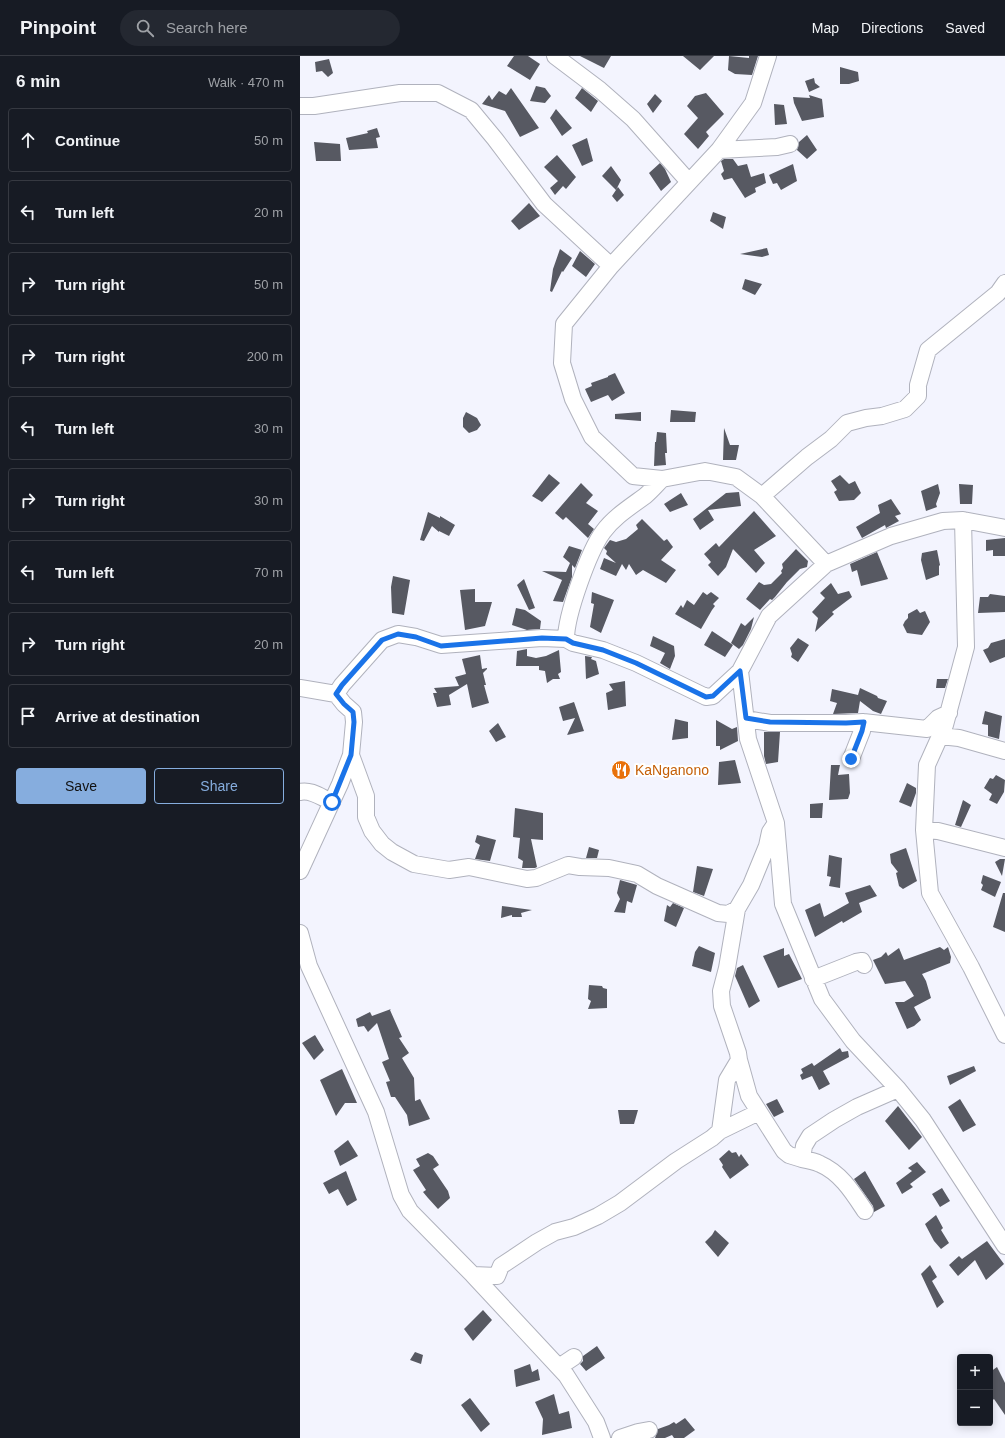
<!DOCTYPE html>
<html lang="en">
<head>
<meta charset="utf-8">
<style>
	body { margin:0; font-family:Arial,sans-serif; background:#242831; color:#f1f3f6 }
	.controls { position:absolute; right:12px; bottom:12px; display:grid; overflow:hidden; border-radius:4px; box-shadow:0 2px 10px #0003 }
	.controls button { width:36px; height:36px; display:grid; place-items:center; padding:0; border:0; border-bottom:1px solid #363941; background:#171b24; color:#f1f3f6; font:20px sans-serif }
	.stop { position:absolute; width:12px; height:12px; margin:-9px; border:3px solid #1a73e8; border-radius:50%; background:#fff }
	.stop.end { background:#1a73e8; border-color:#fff; box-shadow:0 1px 4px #0008 }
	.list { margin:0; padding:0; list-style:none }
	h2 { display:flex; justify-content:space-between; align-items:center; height:52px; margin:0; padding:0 16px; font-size:17px }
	h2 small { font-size:13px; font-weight:400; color:#9ea1a6 }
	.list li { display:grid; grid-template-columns:26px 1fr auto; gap:12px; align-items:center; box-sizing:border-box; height:64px; margin:0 8px 8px; padding:0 8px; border:1px solid #363941; border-radius:4px }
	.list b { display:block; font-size:15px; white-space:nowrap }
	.list em { font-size:13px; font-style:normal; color:#9ea1a6 }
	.actions { display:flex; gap:8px; padding:12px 16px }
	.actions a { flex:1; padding:9px 0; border:1px solid #86adde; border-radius:4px; text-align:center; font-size:14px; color:#86adde }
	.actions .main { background:#86adde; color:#111 }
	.icon { flex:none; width:22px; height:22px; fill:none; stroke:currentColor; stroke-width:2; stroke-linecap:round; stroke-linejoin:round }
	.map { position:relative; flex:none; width:705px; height:1382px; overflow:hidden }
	header { display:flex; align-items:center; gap:24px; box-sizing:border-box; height:56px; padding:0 20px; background:#171b24; border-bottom:1px solid #363941 }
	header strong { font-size:19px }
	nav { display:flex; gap:22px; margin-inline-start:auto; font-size:14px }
	.search { width:280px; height:36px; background:#242831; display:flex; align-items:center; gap:10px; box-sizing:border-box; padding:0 14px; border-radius:22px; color:#9ea1a6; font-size:15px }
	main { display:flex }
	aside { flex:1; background:#171b24 }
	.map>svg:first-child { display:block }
	.building { fill:#575962 }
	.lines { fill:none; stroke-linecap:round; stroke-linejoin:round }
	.minor-casing { stroke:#b0b2bd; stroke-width:18 }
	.minor { stroke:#fff; stroke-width:16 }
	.route { stroke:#1a73e8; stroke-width:5 }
	.labels { text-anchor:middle; stroke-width:4; stroke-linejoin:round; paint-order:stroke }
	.food-label { font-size:14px; fill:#c56008; stroke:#fff; text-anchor:start }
</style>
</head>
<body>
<header>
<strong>Pinpoint</strong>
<div class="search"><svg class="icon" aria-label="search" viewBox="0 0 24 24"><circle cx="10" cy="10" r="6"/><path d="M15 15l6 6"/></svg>Search here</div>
<nav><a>Map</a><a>Directions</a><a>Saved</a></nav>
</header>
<main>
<aside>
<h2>6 min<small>Walk · 470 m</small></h2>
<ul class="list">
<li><svg class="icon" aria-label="ahead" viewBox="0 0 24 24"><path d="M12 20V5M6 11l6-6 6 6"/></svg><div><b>Continue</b></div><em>50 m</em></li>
<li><svg class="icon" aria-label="left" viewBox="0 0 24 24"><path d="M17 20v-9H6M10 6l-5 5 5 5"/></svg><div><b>Turn left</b></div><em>20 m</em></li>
<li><svg class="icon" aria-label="right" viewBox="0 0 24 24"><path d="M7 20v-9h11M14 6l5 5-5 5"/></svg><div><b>Turn right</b></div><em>50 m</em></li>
<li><svg class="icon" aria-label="right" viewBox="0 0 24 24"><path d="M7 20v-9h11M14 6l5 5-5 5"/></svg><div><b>Turn right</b></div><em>200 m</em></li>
<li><svg class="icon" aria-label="left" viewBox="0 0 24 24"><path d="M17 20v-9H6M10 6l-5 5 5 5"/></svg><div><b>Turn left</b></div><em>30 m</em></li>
<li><svg class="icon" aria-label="right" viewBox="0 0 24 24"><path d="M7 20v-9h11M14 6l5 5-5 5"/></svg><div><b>Turn right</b></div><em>30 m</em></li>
<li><svg class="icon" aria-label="left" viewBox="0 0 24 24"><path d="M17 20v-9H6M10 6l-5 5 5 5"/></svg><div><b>Turn left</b></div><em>70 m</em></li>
<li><svg class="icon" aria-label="right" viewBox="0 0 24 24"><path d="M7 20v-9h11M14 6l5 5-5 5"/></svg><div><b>Turn right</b></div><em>20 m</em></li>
<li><svg class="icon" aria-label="arrive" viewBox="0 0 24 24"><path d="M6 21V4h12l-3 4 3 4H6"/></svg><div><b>Arrive at destination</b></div></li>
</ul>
<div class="actions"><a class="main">Save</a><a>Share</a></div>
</aside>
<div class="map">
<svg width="705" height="1382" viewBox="0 0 705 1382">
	<rect width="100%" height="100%" fill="#f3f4fe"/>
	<path class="building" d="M214 0H228L240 8 230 24 207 10Z
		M280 0H311L304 12Z
		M383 0H414L400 14Z
		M429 0 449 2V0H458L452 19 435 18 428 14Z
		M29 3 33 17 28 21 22 15 16 16 15 6Z
		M540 11 558 16 559 25 549 28H540Z
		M514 22 515 27 520 31 509 36 505 25Z
		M236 30 245 32 251 40 245 47 230 45Z
		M211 32 239 72 220 81 205 55 182 48 189 39 192 44 199 35 206 39Z
		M282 32 298 45 291 56 275 42Z
		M406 37 424 58 406 76 409 80 398 93 384 78 398 62 387 50 395 40Z
		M355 38 362 45 353 57 347 48Z
		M509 39 522 43 524 61 502 65 494 47 493 41 510 42Z
		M474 48 484 49 487 68 475 69Z
		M256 53 272 72 262 80 250 62Z
		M77 72 80 81 76 82 78 92 49 94 46 82 68 77 67 75Z
		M507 79 517 94 507 103 497 94 499 86Z
		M287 82 293 105 282 110 272 89Z
		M14 86 40 88 41 105H16Z
		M257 99 276 121 266 133 263 130 255 139 250 132 258 125 244 111Z
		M424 103H433L438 110 447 108 451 121 464 117 466 127 455 132 456 136 445 142 432 122 424 124 421 118 424 115 421 105Z
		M360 107 365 113 371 126 361 135 349 117Z
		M493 108 497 125 481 134 477 127 473 128 469 119Z
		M311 110 321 124 316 134 302 120Z
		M318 131 324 139 317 146 312 140Z
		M229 147 240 160 219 174 211 165Z
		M413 156 426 161 423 173 410 165Z
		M467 192 469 199 462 201 440 198Z
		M260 193 272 202 263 216 262 215 252 236 250 235 253 213Z
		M280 195 295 208 286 221 272 210Z
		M445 223 462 228 455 239 442 233Z
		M315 317 325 337 312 345 308 339 291 346 285 333 292 330 291 327 308 321V320Z
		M371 354 396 356 395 366H370Z
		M166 356 177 362 181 369 177 374 169 377 163 371V362Z
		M341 356V365L315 363V358Z
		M424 372 430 389H439L436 404H423Z
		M357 376 366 377 367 397H365L366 409 354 410 355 386H356Z
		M249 418 260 427 242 446 232 440Z
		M540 419 549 428 555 425 561 437 554 444 539 445 534 436 537 434 531 425Z
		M281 427 293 439 286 447 298 455 288 468 294 473 288 482 266 461 263 464 255 457Z
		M638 428 640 437 636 448 637 451 626 455 621 435Z
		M659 428 673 429 672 448H660Z
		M439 436 441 450 408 454 414 464 400 474 393 463 426 437Z
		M381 437 388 449 370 456 364 448Z
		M591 443 601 458 595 460 599 465 586 472 585 469 562 482 556 471 580 457 578 449Z
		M454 455 476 480 454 494 465 507 456 517 433 493 426 511 418 520 408 509 411 506 404 498 416 487 419 491Z
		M128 456 140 462V460L155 469 149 480 139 475V476L132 470 124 485 120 484Z
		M342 463 364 485 367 483 373 491 361 504 376 514 366 527 343 514 336 519 329 508 326 514 322 508 316 520 300 513 304 502 316 507 306 498 307 495 304 492 310 484 316 486 326 483 338 473 336 469Z
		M705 482V500H693V494L686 495V484Z
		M269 490 282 494 275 512 272 509V521L263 546 253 545 262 524 242 515 266 516 270 507 263 501Z
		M496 493 508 505 507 511 500 513 487 526 475 541 472 544 470 543 460 554 446 543 459 526 464 529 471 528 482 517 481 515 483 512 482 508Z
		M637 494 640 509 639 510V519L626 524 621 504 622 497Z
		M577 496 588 523 561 530 557 514 552 516 550 508Z
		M93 520 110 524 104 559 92 557 91 531Z
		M224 523 235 552 229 554 217 529Z
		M531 527 538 538 549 535 552 541 532 556 534 558 515 576 518 562 512 556 525 542 520 537Z
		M175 533V546H192L185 570 165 574 160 534Z
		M292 536 314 544 301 577 290 571 294 548 291 547Z
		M403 536 407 539 411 536 419 542 413 548 415 550 412 554 401 573 375 558 381 549 383 552 387 544 394 549Z
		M690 538 705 540V556L678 557 680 541H688Z
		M216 552 225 554 241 565 240 573 227 574 212 569Z
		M617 553 620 557 625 555 630 566 622 579 607 577 603 569 605 565 608 562V558Z
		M454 561 451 573 443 589 439 593 431 587 441 567 445 570Z
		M412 575 433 589 425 601 404 589Z
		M353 580 374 590 375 600 370 613 360 607 365 597 350 590Z
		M498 582 509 589 498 606 491 601 492 598 490 592Z
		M705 583V601L690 607 683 594 688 592 691 587Z
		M227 593V600L236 602 246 600 259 594 261 616 258 618 260 623H253L247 627 245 615 239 614V610H216L217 595Z
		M180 599 182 613 187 612V613L183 617 186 629H184L189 647 172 652 167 628 149 639 151 649 137 651 133 637H137L134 632 159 630 155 621 166 618 162 603Z
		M285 600 292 601 291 603 296 605 299 618 286 623Z
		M637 623H648L645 632H636Z
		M325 625 326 650 308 654 306 637 313 634 309 628Z
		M560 632 577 640 578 642 587 645 581 658 573 655 560 645 558 657 533 658 537 647 530 645 532 633 558 639Z
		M274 646 284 675 267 679 275 662 263 665 259 651Z
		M685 655 702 660 699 683 688 680V669L682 668Z
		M375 663 388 666V682L372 684Z
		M416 664 432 673 437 671 438 685 420 694V690H416Z
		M198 667 206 681 196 686 189 675Z
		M464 676H480L478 706 466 708 464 700Z
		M435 704 441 727 418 729 419 706Z
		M531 709H540L538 719 549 718 550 737 548 743 529 744Z
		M696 719 705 724 704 736 697 748 689 744 692 738 684 732 690 722 693 723Z
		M607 727 616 732V737L611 751 599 746Z
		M663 744 671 749 661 771 655 769Z
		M523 747 522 762H510V748Z
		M215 752 243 757V784L231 783 237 811 235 812H222L223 805 218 802 220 782 213 781Z
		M177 779 196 784 190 805 175 803 180 789 175 786Z
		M289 791 299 794 297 802H286Z
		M606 792 617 825 603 833 599 830 596 817 598 816 591 807 590 798Z
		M529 799 542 802 540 832 529 830 531 821 527 820Z
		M700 803H705L702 820 695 806Z
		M397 810 413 813 404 840 393 836Z
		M683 819 701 826 695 841 681 834 683 829 681 827Z
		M320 824 337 829 332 847 327 845 325 857 314 856 320 843 317 837Z
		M570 829 577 840 559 847 562 856 543 867 542 865 515 881 505 854 520 847 524 861 549 847 545 837Z
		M703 837H705V876L693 871Z
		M373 847 384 852 376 871 364 865 367 849 370 851Z
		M202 850 232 854 221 857 222 861H212V859L201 862Z
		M399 890 415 897 411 916 392 910 395 896Z
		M640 891 644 894 648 891 651 901 650 907 622 918 626 925 631 942 614 951 621 964 614 970 607 973 595 946H604L614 940 605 925 585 928 573 904 581 901 586 896 588 900 599 892 604 904Z
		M484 892V900L489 898 502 923 478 932 463 900Z
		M443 909 460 945 449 952 435 920 437 912Z
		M289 929 302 930 303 932 307 933V952L288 953 291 945 288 943Z
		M91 953 90 954 102 981 99 982 109 997 102 1002 114 1022 115 1045 120 1043 130 1063 109 1070 107 1059 95 1041H91L86 1026 90 1025 82 1006 89 1003 77 967 68 976 64 970 58 971 56 963 70 956 72 960Z
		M15 979 24 994 14 1004 2 987Z
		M540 992 542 996 548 995 549 1001 523 1015 530 1028 519 1034 512 1020 502 1024 500 1019 503 1017 501 1013 512 1007 514 1010Z
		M674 1010 676 1015 650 1029 647 1020Z
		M42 1013 57 1047H45L36 1060 20 1024Z
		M477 1043 484 1056 474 1061 466 1048Z
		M660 1043 676 1069 663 1076 648 1051Z
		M598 1050 622 1081 609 1094 585 1065Z
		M318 1054H338L334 1068H320Z
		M48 1084 58 1100 40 1110 34 1095Z
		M429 1094 432 1097 436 1096 439 1101 441 1098 449 1109 430 1123 422 1111 423 1109 419 1103Z
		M128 1097 133 1100 139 1109 133 1113 148 1135 150 1142 138 1153 128 1142 123 1136 126 1134 113 1114 120 1110 116 1103Z
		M617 1106 626 1116 610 1128 613 1131 602 1138 596 1127 612 1115 608 1112Z
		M46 1115 57 1144 47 1150 38 1133 29 1138 23 1127Z
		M565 1115 585 1150 574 1156 573 1150 554 1123Z
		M642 1132 650 1145 640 1151 632 1138Z
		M636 1159 643 1172 641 1174 649 1187 641 1193 634 1185 625 1168Z
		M415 1174 429 1187 418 1201 405 1186 412 1179Z
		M687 1185 704 1208 686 1224 675 1204 658 1220 649 1209 659 1200 662 1203Z
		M630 1209 637 1221 632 1225 644 1246 637 1252 621 1218Z
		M183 1254 192 1264 173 1285 164 1273Z
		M297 1290 305 1302 286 1315 280 1308 283 1305V1300Z
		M115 1296 123 1299 121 1308 110 1304Z
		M230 1308 232 1316 238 1313 240 1324 216 1331 214 1314Z
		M697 1311 705 1327V1359L694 1343 690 1346V1316Z
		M254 1338 259 1358 269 1355 272 1372 242 1379 243 1363 235 1346Z
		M170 1342 190 1368 181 1376 161 1349Z
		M385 1362 395 1374 384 1382H374L372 1379 365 1382H355L358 1373 369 1369 374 1366 376 1368Z"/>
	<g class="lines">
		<defs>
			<path id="minor" d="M255 0 300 34 333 63 389 126
				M468 0 453 47 419 94 311 210 264 268 262 307 273 343 292 381 333 420 362 423 405 415 436 421 462 440 526 508
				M0 50H14L100 37H138L171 54 195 83 244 148 311 210
				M419 94 477 91 490 88
				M362 423C357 428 351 435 345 440 330 451 314 461 303 476 289 495 266 559 266 583L273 587 303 594 336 607 406 641 413 640 440 615
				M462 440 507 401 531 383 547 367 566 362 582 360 605 353 618 340V329L628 294 698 237 705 227
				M663 464 666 591 645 669 627 709 624 774 630 837 671 911 705 979
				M705 472 663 464 643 465 591 480 526 508 469 560 440 615 448 683 476 767 483 848 522 943 553 985 598 1033 623 1064 705 1190
				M0 632 36 638 44 648 53 656 54 666 51 699 40 728 0 815
				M36 638 42 629 82 584 98 578 116 581 141 589 242 582 266 583
				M446 663 470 667H546L563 666 627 673 638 662 649 657
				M640 680 659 682 705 695
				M51 699 66 740V761L72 775 82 788 92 796 114 808 149 814 169 811 227 823 236 822 268 809 280 811 309 812 337 818 357 830 418 857 428 858 437 853
				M551 703 562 675 563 666
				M0 736C11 733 22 742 32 746
				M624 774 638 775 705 792
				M0 877 9 910 76 1056 101 1139 110 1155 173 1219 266 1319 296 1366 302 1382
				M513 923 556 906 562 905 564 909
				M439 1004 449 1040 484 1095 489 1099 502 1103 504 1090 510 1080 534 1064 557 1051 598 1033
				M420 1075 459 1056
				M502 1103C508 1104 514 1105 520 1108 541 1117 553 1137 565 1155
				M173 1219 197 1220 201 1210 237 1186 255 1176 274 1171 298 1160 320 1147 376 1105 412 1082 420 1075 427 1024 439 1004 438 997 422 950 421 935 427 912 437 853 451 829 467 790 470 776 474 770
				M259 1311 274 1301
				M320 1382 338 1376 349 1374"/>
		</defs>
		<use href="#minor" class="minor-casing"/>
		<use href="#minor" class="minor"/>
	</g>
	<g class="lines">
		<path class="route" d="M32 746 51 699 54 666 53 656 44 648 36 638 42 629 82 584 98 578 116 581 141 590 242 582 266 583 273 587 303 594 336 607 406 641 413 640 440 615 446 662 470 666 546 667 564 666 562 675 551 703"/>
	</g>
	<defs>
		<symbol id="restaurant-disc" viewBox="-11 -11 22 22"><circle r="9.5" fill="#e8710a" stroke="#fff"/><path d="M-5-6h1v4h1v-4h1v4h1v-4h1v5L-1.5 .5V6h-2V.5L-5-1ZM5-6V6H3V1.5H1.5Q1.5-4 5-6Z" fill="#fff"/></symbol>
	</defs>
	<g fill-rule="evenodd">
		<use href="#restaurant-disc" x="310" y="703" width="22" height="22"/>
	</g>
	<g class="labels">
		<g class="food-label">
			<text x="335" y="719">KaNganono</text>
		</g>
	</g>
</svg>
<div class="controls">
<button>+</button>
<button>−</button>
</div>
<div class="stop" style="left:32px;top:746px"></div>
<div class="stop end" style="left:551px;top:703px"></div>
</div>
</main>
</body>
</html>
